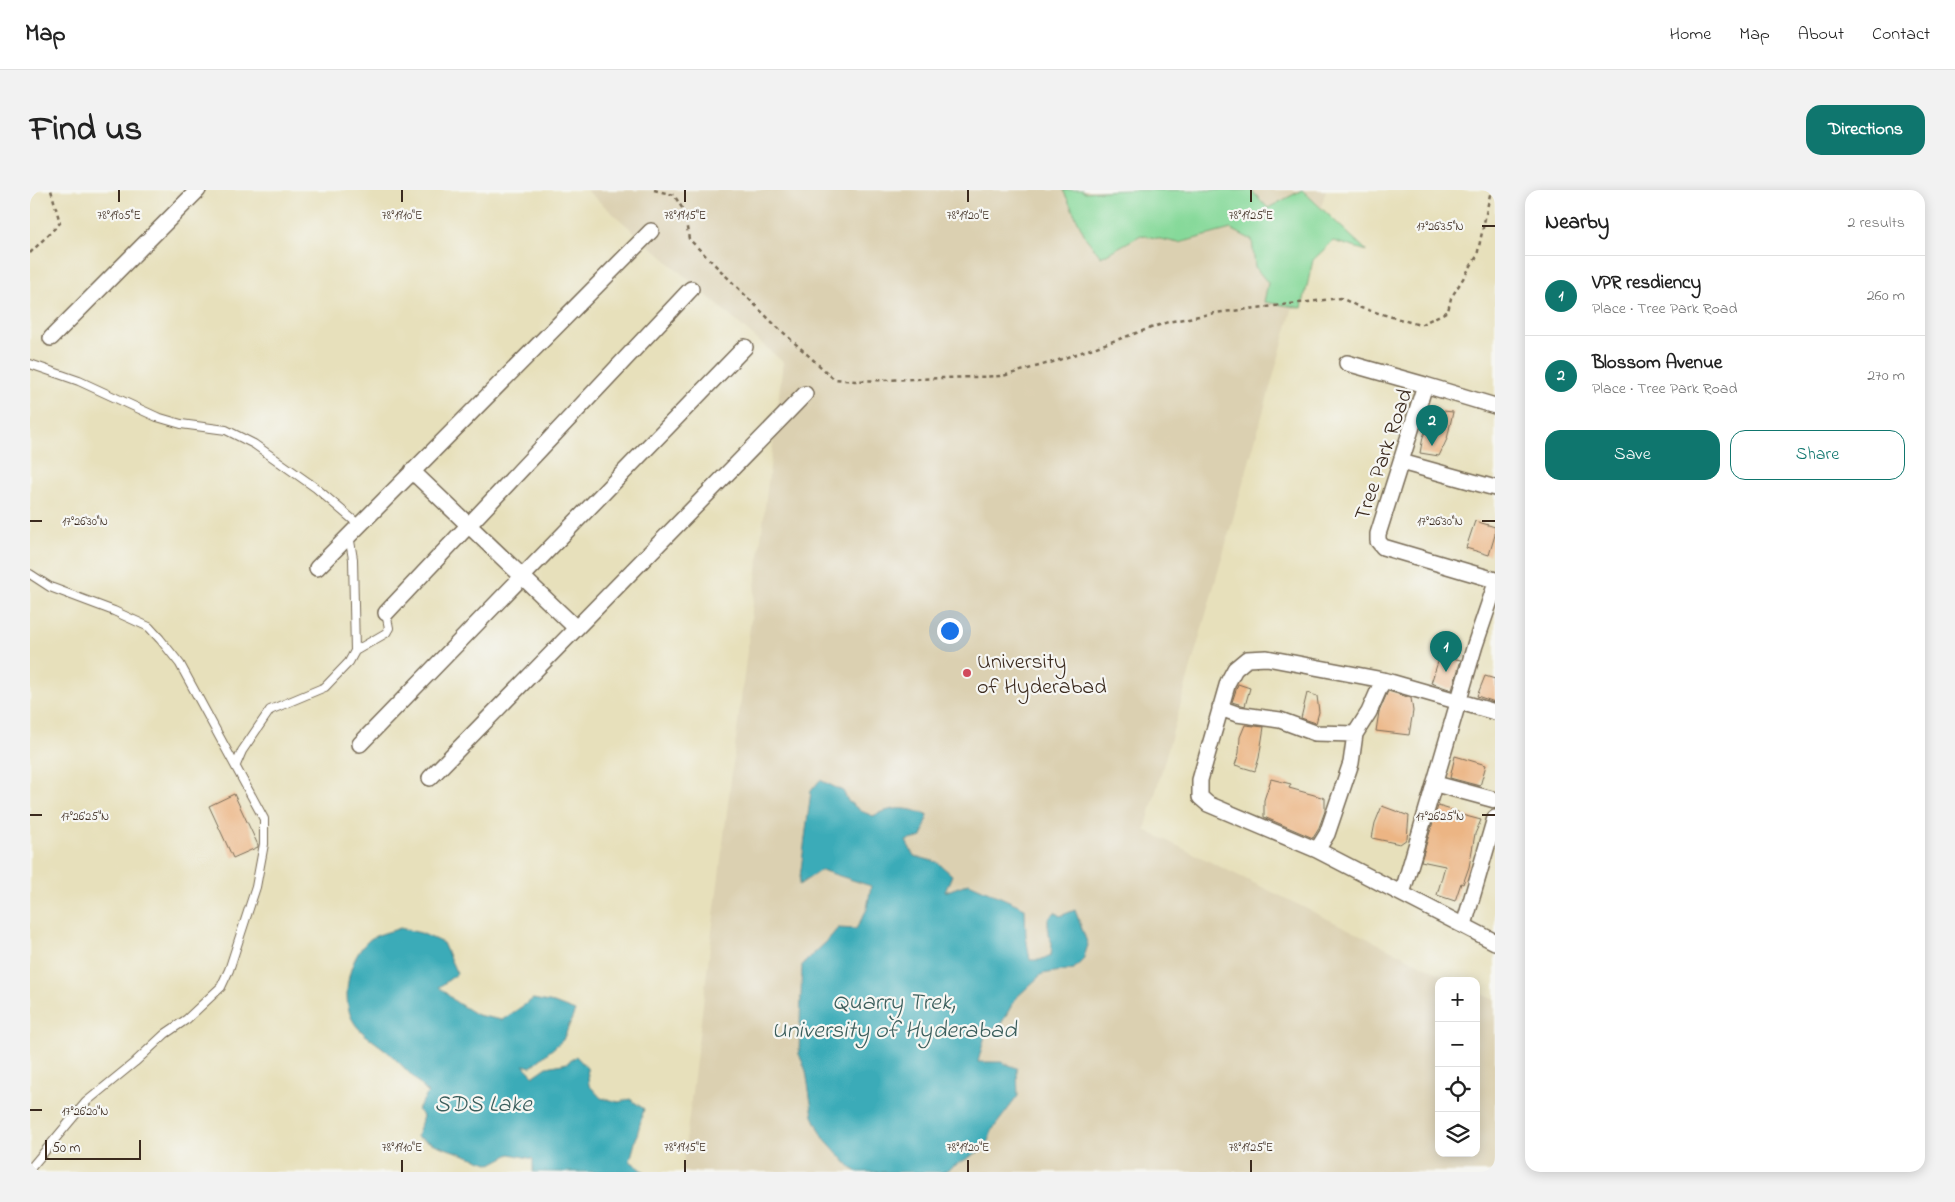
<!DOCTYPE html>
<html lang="en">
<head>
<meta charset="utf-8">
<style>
	body { margin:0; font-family:"Indie Flower",sans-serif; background:#f2f2f2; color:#222 }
	.controls { position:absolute; right:15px; bottom:15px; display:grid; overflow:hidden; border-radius:10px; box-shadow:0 2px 12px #0003 }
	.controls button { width:45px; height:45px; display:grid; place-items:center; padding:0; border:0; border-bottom:1px solid #e0e0e0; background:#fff; color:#222; font:25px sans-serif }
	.scale { position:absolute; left:15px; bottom:12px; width:96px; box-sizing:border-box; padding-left:5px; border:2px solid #3b2a1e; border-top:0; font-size:14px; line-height:18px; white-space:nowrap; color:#3b2a1e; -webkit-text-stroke:4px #f6f6f2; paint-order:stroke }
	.you { position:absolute; left:919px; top:440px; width:18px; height:18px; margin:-12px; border:4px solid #fff; border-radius:50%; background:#1a73e8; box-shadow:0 0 0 8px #1a73e833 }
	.badge { display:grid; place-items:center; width:32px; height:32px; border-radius:50%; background:#0f766e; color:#fff; font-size:16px; font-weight:700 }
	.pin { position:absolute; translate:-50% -41px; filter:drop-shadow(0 1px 2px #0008) }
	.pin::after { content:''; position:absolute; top:26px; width:18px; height:15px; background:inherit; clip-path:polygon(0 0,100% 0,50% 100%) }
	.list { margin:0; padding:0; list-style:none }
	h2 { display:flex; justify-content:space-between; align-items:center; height:65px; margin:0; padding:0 20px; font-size:21px }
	h2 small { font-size:16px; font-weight:400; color:#767676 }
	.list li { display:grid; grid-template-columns:32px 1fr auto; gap:15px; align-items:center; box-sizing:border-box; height:80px; padding:0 20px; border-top:1px solid #e0e0e0 }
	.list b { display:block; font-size:19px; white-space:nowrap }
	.list p { margin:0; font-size:16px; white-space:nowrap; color:#767676 }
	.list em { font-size:16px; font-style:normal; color:#767676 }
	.actions { display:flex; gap:10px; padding:15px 20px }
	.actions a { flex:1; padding:11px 0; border:1px solid #0f766e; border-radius:15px; text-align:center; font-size:18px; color:#0f766e }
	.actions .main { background:#0f766e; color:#fff }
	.icon { flex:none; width:28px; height:28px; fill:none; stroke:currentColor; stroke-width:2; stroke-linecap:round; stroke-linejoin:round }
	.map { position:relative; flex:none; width:1465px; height:982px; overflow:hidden; border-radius:15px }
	header { display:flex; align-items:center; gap:30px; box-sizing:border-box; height:70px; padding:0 25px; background:#fff; border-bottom:1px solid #e0e0e0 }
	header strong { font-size:24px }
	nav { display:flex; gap:28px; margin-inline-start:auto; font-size:18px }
	.intro { display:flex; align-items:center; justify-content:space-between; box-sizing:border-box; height:120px; padding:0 30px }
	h1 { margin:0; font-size:35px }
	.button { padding:12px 22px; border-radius:15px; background:#0f766e; color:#fff; font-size:18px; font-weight:700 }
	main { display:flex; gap:30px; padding:0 30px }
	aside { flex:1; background:#fff; border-radius:15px; box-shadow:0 2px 12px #0003 }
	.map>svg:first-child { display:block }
	.built { fill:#dbd0b1 }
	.green { fill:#86d99a; stroke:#60825c }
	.water { fill:#3babb8; stroke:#3b6a6b }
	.building { fill:#ecb584 }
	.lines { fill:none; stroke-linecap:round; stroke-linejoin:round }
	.service-casing { stroke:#776a55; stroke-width:10 }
	.minor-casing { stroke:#776a55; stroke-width:18 }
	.path { stroke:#776a55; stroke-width:2.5; stroke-dasharray:4 4; stroke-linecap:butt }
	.service { stroke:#fff; stroke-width:8 }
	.minor { stroke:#fff; stroke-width:15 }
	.ticks { fill:none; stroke:#3b2a1e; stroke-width:2 }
	.poi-dot { fill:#d1495b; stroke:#f6f6f2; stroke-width:2 }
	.labels { text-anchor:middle; stroke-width:4.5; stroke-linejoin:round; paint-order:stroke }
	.street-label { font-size:22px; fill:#3b2a1e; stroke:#f6f6f2 }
	.poi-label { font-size:22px; fill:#3b2a1e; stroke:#f6f6f2; text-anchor:start }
	.water-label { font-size:24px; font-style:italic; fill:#3b5e5c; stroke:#f6f6f2 }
	.ticks-label { font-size:12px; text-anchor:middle; fill:#3b2a1e; stroke:#f6f6f2; stroke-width:4.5; stroke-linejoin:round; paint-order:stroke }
</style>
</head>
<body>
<header>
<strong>Map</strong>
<nav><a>Home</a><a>Map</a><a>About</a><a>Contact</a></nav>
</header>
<div class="intro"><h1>Find us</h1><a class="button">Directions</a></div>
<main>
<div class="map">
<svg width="1465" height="982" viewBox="0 0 1465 982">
	<rect width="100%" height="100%" fill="#f6f6f2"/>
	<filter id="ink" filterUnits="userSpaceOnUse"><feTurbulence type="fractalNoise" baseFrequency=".02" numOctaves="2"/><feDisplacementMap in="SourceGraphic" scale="10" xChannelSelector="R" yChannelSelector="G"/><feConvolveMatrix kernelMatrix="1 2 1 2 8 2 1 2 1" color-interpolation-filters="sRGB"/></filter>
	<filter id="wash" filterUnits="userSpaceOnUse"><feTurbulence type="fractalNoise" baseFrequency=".0096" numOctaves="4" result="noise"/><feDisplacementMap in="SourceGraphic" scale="20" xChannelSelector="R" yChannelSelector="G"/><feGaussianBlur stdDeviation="1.12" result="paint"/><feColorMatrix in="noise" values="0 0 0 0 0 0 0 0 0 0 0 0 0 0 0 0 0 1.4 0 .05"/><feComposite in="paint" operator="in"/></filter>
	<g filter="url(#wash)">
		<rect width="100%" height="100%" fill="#e7e0bb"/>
		<path class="built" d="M556 0H1296L1115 640 1425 791H1409V963H1446V801L1465 810V982H652L753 172Z"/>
		<path class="green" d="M1033 0H1053V2L1096 0H1221L1238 18 1272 0 1337 61 1303 51 1283 70 1272 118 1234 112 1238 93 1225 77 1222 50 1201 39 1149 53 1111 45 1071 67 1056 48Z"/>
		<path class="water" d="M790 590 813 601 818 611 831 621 843 626C863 616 877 617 898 625L892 647 876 651 884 666 907 672 922 685 915 702 939 693 995 718 996 746 1000 770H1010L1021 765 1022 753 1018 744V729L1025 722 1030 726 1045 720 1058 755 1053 770 1044 779 1012 784 986 808 971 834 956 842 948 872H971L987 878 988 906 963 939 955 958 914 982H828L821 978 793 947 783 926 776 881 769 864 772 775 796 752 808 738 826 739 837 719 841 696 791 680 769 695 781 601Z
			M370 738 391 743 413 753 427 784 409 797 426 812 447 825 472 830 503 809 524 813 545 821 533 850 501 877 493 875 504 886 517 877 537 873 546 866 557 878 559 895 571 908 589 912 600 909 614 919 600 971 615 982H503V969L480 964 461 974 412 957 387 947 393 926 387 920 398 903C386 890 374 877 361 865 349 853 330 845 322 829 311 806 319 768 338 751 345 744 360 742 370 738Z"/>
		<g id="blocks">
			<path class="building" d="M1404 220 1423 222 1417 249 1409 266 1390 263 1393 247Z
				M1445 331 1465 337V345L1459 365 1436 358Z
				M1410 466 1431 470 1422 500 1401 493Z
				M1455 486 1465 489V512L1447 506Z
				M1208 494 1220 498 1215 516 1202 512Z
				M1358 501 1381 508 1383 521 1379 545 1346 541 1349 522Z
				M1277 503 1287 506 1289 522 1286 533 1271 528Z
				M1215 535 1234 537 1229 568 1225 581 1205 575 1209 563 1210 547Z
				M1425 566 1456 575 1450 596 1420 588Z
				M1241 589 1261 594 1259 598 1295 608V621L1288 640 1283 648 1234 627V610Z
				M204 604 228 655V657L203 668 179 616Z
				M1352 616 1379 626 1377 649 1370 654 1342 648 1345 633Z
				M1408 616 1428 622V624L1451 630 1445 644 1439 677 1433 694 1431 693 1425 711 1407 705 1415 676 1391 671Z"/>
		</g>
	</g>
	<g filter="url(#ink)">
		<use href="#blocks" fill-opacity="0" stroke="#776a55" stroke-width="1"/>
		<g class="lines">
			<defs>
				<path id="service" d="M0 174 49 191 127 227 151 234 196 240 224 254 286 298 329 335
					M0 384 20 397 84 421 119 437 130 449 150 474 234 629V654L226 697 199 780 191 797 157 829 135 844 105 872 56 912 0 979
					M325 461 356 443 359 438 356 423
					M206 575 212 561 240 520 295 497 319 472 325 461 323 369 319 345"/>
				<path id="minor" d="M21 148 168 0
					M1317 173 1395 195
					M1465 216 1395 195 1348 344V351L1353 357 1465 390
					M1371 272 1465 298
					M382 281 546 438
					M287 378 621 41
					M356 423 661 99
					M1190 518 1207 524 1250 530 1285 543 1325 544
					M1465 522 1353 490 1237 468 1217 469 1205 479 1198 492 1170 590V607L1178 614 1287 660 1465 752
					M330 554 715 157
					M400 588 775 204
					M1406 594 1465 610
					M1287 660 1297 644 1321 573 1325 544 1339 522 1353 490
					M1372 704 1445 455 1465 396
					M1434 735 1465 628"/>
			</defs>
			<use href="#service" class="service-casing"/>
			<use href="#minor" class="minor-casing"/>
			<path class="path" d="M624 0 644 5 654 21 659 49 743 133 804 189 825 191 973 186 1023 172 1138 132 1185 123 1311 108 1331 118 1390 135 1418 121 1421 108 1447 66 1461 0
				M0 63 30 33 21 0"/>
			<use href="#service" class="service"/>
			<use href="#minor" class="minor"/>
		</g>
	</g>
	<path class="ticks" d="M89 0V12M372 0V12M655 0V12M938 0V12M1221 0V12M1452 36H1465M0 331H12M1452 331H1465M0 625H12M1452 625H1465M0 920H12M372 970V982M655 970V982M938 970V982M1221 970V982"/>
	<circle class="poi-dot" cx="937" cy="483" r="5"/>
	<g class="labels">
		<g class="street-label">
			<text transform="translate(1352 264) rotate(-71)" y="8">Tree Park Road</text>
		</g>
		<g class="poi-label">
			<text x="947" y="478">University<tspan x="947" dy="25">of Hyderabad</tspan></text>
		</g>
		<g class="water-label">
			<text x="864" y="819">Quarry Trek,<tspan x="864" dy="28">University of Hyderabad</tspan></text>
			<text x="453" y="921">SDS Lake</text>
		</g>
	</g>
	<g class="ticks-label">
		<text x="89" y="29">78°19'05"E</text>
		<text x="372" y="29">78°19'10"E</text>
		<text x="655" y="29">78°19'15"E</text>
		<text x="938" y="29">78°19'20"E</text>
		<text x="1221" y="29">78°19'25"E</text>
		<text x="1410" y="40">17°26'35"N</text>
		<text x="55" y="335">17°26'30"N</text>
		<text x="1410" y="335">17°26'30"N</text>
		<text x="55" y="630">17°26'25"N</text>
		<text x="1410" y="630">17°26'25"N</text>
		<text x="55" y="925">17°26'20"N</text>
		<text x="372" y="961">78°19'10"E</text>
		<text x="655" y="961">78°19'15"E</text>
		<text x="938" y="961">78°19'20"E</text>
		<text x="1221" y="961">78°19'25"E</text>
	</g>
</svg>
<div class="controls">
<button>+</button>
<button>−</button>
<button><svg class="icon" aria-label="locate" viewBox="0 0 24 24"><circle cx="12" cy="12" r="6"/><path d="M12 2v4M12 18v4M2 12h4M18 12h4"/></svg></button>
<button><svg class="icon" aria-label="layers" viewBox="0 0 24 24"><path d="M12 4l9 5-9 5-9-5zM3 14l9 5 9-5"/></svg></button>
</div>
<div class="scale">50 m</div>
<div class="you"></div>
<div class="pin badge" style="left:1416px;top:482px">1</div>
<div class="pin badge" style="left:1402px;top:256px">2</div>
</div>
<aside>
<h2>Nearby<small>2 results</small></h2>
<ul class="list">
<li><span class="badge">1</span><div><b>VPR resdiency</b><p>Place · Tree Park Road</p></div><em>260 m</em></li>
<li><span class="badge">2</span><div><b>Blossom Avenue</b><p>Place · Tree Park Road</p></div><em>270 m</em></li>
</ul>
<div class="actions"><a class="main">Save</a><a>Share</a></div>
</aside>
</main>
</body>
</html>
